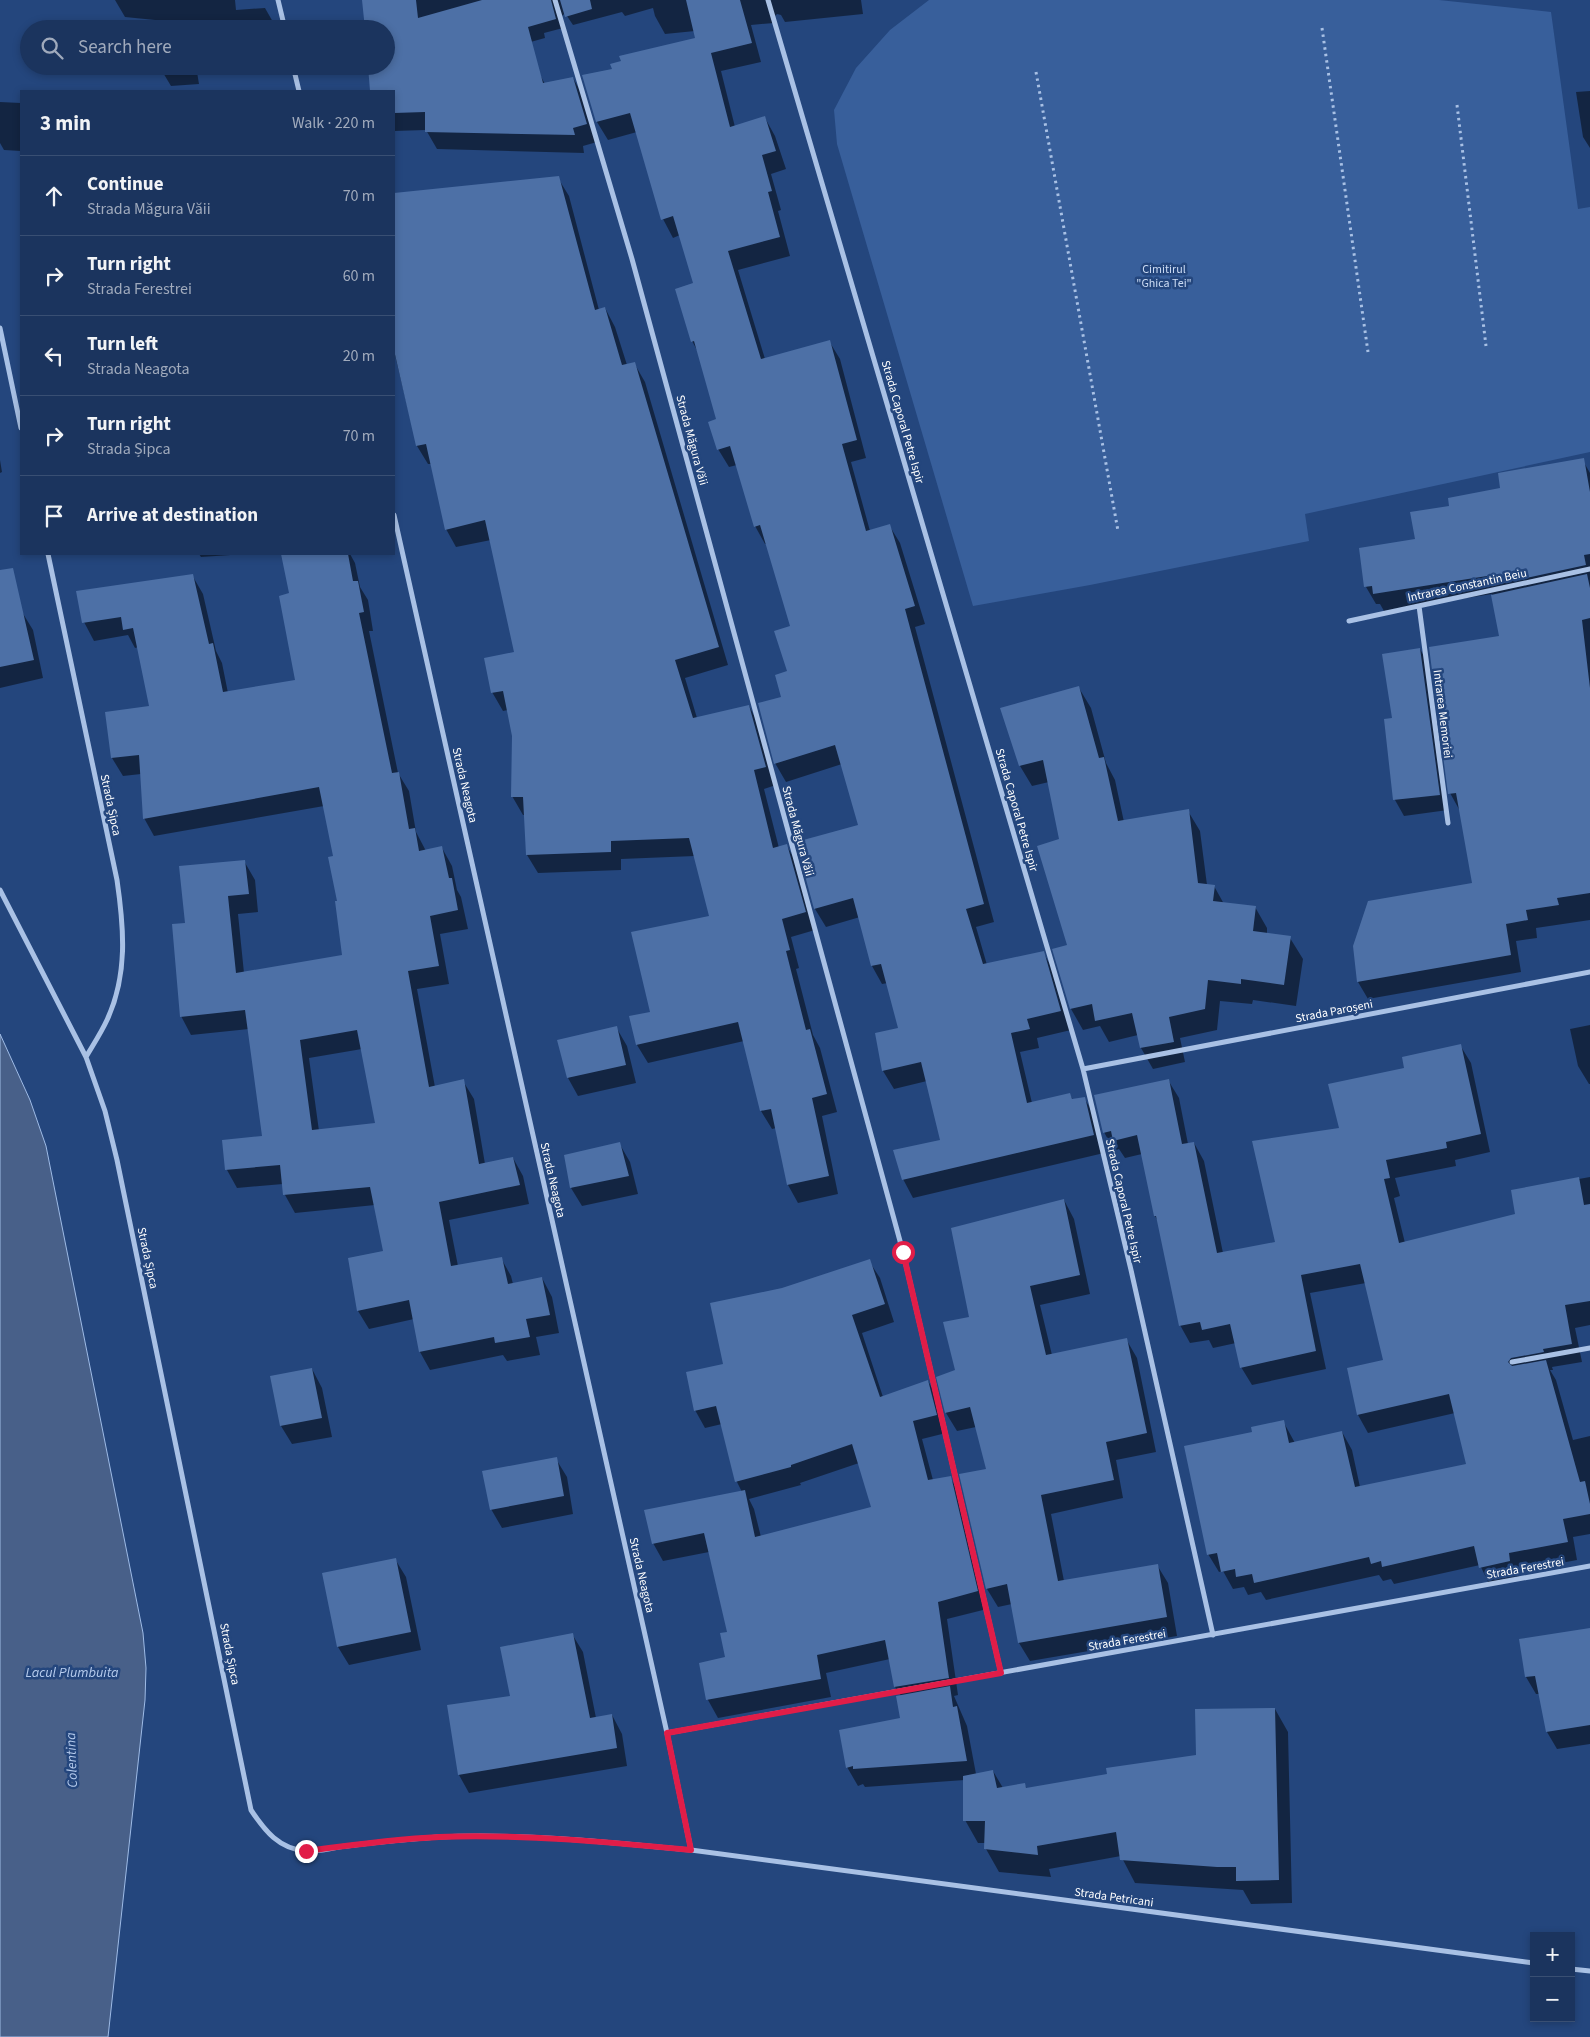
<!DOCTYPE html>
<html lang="en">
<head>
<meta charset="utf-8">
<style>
	body { margin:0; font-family:"Source Sans 3",sans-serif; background:#283f67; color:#f1f3f6 }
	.controls { position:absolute; right:15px; bottom:15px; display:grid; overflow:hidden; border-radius:0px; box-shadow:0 2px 8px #0003 }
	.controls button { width:45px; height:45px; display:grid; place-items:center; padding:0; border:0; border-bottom:1px solid #394f73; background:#1b345e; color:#f1f3f6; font:25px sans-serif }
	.stop { position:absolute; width:15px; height:15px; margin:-11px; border:4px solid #e11d48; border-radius:50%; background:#fff }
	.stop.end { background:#e11d48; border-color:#fff; box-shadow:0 1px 5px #0008 }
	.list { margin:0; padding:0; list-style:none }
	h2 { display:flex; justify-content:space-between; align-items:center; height:65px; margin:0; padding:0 20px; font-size:21px }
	h2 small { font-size:16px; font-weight:400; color:#a0aabc }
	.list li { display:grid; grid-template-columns:32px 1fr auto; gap:15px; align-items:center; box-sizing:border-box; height:80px; padding:0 20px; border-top:1px solid #394f73 }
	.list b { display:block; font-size:19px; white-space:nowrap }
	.list p { margin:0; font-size:16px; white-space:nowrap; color:#a0aabc }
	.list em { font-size:16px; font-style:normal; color:#a0aabc }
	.icon { flex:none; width:28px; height:28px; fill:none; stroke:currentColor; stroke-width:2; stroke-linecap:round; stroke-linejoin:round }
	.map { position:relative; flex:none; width:1590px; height:2037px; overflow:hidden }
	.search { position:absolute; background:#1b345e; box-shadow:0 2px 8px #0003; left:20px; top:20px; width:375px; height:55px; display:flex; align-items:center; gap:12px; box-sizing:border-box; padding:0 18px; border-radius:28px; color:#a0aabc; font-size:19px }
	.panel { position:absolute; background:#1b345e; box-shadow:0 2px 8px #0003; left:20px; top:90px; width:375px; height:465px; border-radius:0px }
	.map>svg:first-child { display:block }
	.green { fill:#385f9b }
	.water { fill:#486089; stroke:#9ebbe6 }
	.shadow { fill:#0007; fill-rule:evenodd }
	.building { fill:#4d70a6; fill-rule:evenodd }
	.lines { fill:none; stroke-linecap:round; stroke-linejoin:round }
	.path { stroke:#a9c1e5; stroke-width:3; stroke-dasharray:2.5 4; stroke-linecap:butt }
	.street { stroke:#a9c1e5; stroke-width:5 }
	.route { stroke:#e11d48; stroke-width:6 }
	.labels { text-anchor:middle; stroke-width:5; stroke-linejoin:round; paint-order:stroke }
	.park-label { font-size:12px; fill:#ccdcf4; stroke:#24467d }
	.street-label { font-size:12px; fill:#fff; stroke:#24467d }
	.water-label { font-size:14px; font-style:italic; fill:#b5cbed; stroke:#24467d }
</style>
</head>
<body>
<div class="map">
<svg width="1590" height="2037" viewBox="0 0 1590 2037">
	<rect width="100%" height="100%" fill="#24467d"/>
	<path class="green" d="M929 0H1439L1551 12 1578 209 1590 207V452L1305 514 1309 541 1090 585 973 606 837 144 834 110 856 68 890 30Z"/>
	<path class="water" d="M0 1034 30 1100 46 1146 143 1633 146 1668 145 1700 108 2037H0Z"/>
	<path class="shadow" d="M115 0H235L236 10 265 8 277 29H155V20L125 17Z
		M364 0H861L863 14 785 22 781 15 777 14 773 18 774 23 751 25 761 62 721 71 735 127 765 118 775 136 786 169 771 174 781 210 778 211 790 256 738 270 765 359 829 341 840 359 866 458 851 462 870 531 889 525 900 543 925 624 915 627 994 922 976 927 987 965 1043 952 1053 970 1071 1030 1037 1038 1039 1048 1020 1052 1032 1103 1070 1095 1073 1100 1084 1098 1095 1116 1104 1153 913 1198 903 1179 942 1141 927 1081 894 1089 883 1071 899 1029 888 983 882 984 872 966 860 917 826 927 815 909 797 843 859 826 842 764 786 782 775 763 783 698 789 672 791 627 767 544H765L755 526 737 465 729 467 718 449V420L698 352 692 341 695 284 680 235 673 238 663 219 637 132 608 140 597 122 613 70 697 39 695 31 665 34 655 16 653 8 625 16 622 12 573 25 565 13 560 18 563 28 544 33 545 38 454 63 540 75 545 84 573 78 583 96 597 142 583 146 584 153 437 149 426 130 394 131V91H371L369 66H386V29Z
		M159 66H228V69L197 72 199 84 171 86Z
		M1590 91V148L1583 137 1576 92Z
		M0 102 21 103V151L4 150 0 143Z
		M558 178 569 196 599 310 605 308 615 327 627 365 634 363 645 382 728 665 685 678 697 718 749 706 759 725 776 785 764 789 779 848 787 846 797 864 815 930 791 937 799 968 796 969 813 1035 820 1048 837 1112 822 1116 838 1194 798 1203 788 1185 776 1128 772 1129 761 1111 744 1041 648 1063 637 1045 631 1017 651 1013 710 917 695 856 621 859V870L538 873 527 855 525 815H523L512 796 513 736 508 710 503 711 492 692 516 653 491 540 456 547 446 529 431 464H428L417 446 394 351V195Z
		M1582 459 1590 473V920L1536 928 1537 938 1516 941 1521 972 1368 999 1358 982 1473 884 1460 811 1450 793 1500 637 1492 594 1384 611 1380 604H1376L1366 587 1451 507Z
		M0 460 2 472 0 473Z
		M199 554H245L201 557Z
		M283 554H350L355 563 360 587 368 600 373 631H369L398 773 409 791 416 832 426 851 442 848 452 866 457 890 461 897 468 929 440 934 449 984 417 989 435 1087 463 1081 474 1099 485 1164 513 1158 523 1176 529 1204 449 1220 458 1266 501 1258 511 1276 513 1284 542 1278 552 1297 559 1333 536 1337 540 1355 507 1361 503 1355 430 1370 420 1352 414 1319 369 1329 358 1311 385 1251 375 1205 295 1213 285 1195 283 1184 237 1188 227 1170 224 1141 263 1137 249 1029 191 1035 181 1016 186 924 244 861 255 880 258 912 238 914 244 973 344 956 334 857 324 806 154 836 144 818 141 774 123 776 112 758 106 714 150 707 138 647 135 648 128 635 94 641 84 622 192 575 203 594 216 651 222 663 228 693 296 681 291 594ZM362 1049 376 1125 319 1131 309 1058Z
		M22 612 33 630 43 678 0 688V617Z
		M1420 649 1429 665 1448 810 1404 816 1395 800 1385 720 1393 719Z
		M1079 688 1091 708 1106 763 1115 780 1124 822 1188 811 1200 831 1207 885 1214 886 1224 904 1255 907 1267 928V934L1290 938 1303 959 1296 1006 1253 1000 1252 1004 1220 1001 1217 1030 1180 1038 1185 1062 1153 1069 1141 1048 1138 1035 1109 1042 1100 1026 1083 1030 1071 1009 1054 950 1069 946 1061 840 1049 782 1032 786 1020 766Z
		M1590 1025V1084H1589L1578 1066 1570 1029Z
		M616 1027 627 1046 636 1083 578 1096 568 1078Z
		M1460 1045 1471 1063 1490 1152 1455 1160 1456 1166 1395 1178 1400 1196 1394 1198 1405 1243 1516 1215 1512 1191 1590 1177V1325L1575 1328 1582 1362 1552 1367 1553 1370H1550L1556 1380 1573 1440 1590 1436V1534L1573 1537 1577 1560 1518 1571 1520 1579 1490 1586 1480 1565 1394 1584 1391 1579 1383 1581 1379 1575 1266 1600 1261 1592 1248 1595 1244 1587 1233 1589 1223 1571 1219 1572 1208 1554 1253 1433 1283 1421 1295 1443 1342 1432 1352 1450 1360 1487 1468 1465 1455 1413 1368 1433 1358 1415 1385 1361 1366 1283 1310 1293 1326 1369 1252 1385 1241 1367 1236 1343 1213 1348 1209 1340 1190 1343 1180 1325 1159 1223 1155 1216 1142 1154 1125 1158 1119 1149 1114 1151 1104 1132 1168 1080 1179 1098 1188 1144 1194 1143 1204 1161 1223 1253 1276 1243 1340 1129 1405 1069Z
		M619 1143 630 1162 638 1194 582 1206 571 1188Z
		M1064 1200 1074 1219 1090 1294 1040 1305 1052 1355 1126 1339 1137 1358 1156 1452 1116 1460 1123 1498 1051 1514 1064 1581 1157 1565 1168 1583 1177 1636 1030 1661 1019 1643 1012 1604 998 1607 987 1589V1470L976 1427 957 1431 946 1413 938 1377 956 1371 971 1318Z
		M869 1261 880 1278 894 1322 862 1333 883 1397 928 1381 938 1399 946 1433 922 1439 933 1480 950 1477 960 1495 987 1609 947 1619 958 1695 954 1696 967 1726 976 1774 993 1771 1003 1788 1024 1784 1027 1789 1108 1775 1197 1756 1275 1709 1288 1732 1292 1903 1251 1904 1243 1890 1135 1883 1121 1856 1049 1869 1051 1877 999 1872 986 1849V1843H978L965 1820V1780L865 1787 863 1784 858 1786 847 1767 901 1719V1696L895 1687 890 1659 826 1673 831 1697 718 1718 708 1700 700 1664 727 1658 728 1633 709 1552 663 1561 653 1543 742 1492 737 1482 722 1424 705 1428 695 1410 725 1365 783 1289ZM859 1463 872 1508 761 1537 754 1509 749 1499 801 1485 800 1483Z
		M312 1369 322 1388 332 1437 292 1444 281 1426Z
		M556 1459 567 1477 573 1514 502 1528 491 1509Z
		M395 1559 406 1577 421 1650 349 1665 338 1647 323 1574Z
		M1590 1629V1744L1557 1749 1547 1732 1540 1694H1536L1526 1677Z
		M572 1634 583 1652 596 1718 612 1715 622 1734 627 1766 469 1793 459 1775 511 1697Z"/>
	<path class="building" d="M362 0H416L418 18 482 0H551L556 19 528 27 543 83 573 77 587 124 573 128 575 135 425 132V112L394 113V91H370L368 66H386V29H365Z
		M560 0H590L592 9 565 17Z
		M686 0H740L752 43 711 53 730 127 765 116 776 151 762 155 772 191 768 192 780 237 728 251 761 359 830 340 857 440 842 444 866 531 890 524 915 606 905 609 984 904 966 909 983 964 1044 951 1061 1011 1027 1019 1030 1029 1011 1033 1027 1103 1070 1093 1072 1099 1085 1097 1094 1135 902 1180 893 1150 940 1140 921 1062 882 1071 875 1033 898 1028 881 964 871 966 853 898 814 909 796 842 858 825 835 745 774 764 758 703 781 697 775 675 787 671 774 631 790 626 760 525 754 527 730 446 717 450 708 422 716 419 694 341 691 342 675 289 693 283 673 216 661 220 630 113 596 122 582 75 612 69 610 64 621 61 619 56 695 38Z
		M559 176 595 310 605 307 622 365 635 362 719 647 675 660 693 718 749 705 766 767 754 770 773 848 787 844 806 912 782 919 790 950 786 951 806 1030 810 1029 827 1094 812 1098 829 1176 787 1185 771 1109 760 1111 738 1022 636 1045 629 1016 650 1012 631 932 709 916 689 838 611 841V852L526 855 523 797H511L512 736 503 691 491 693 484 658 514 652 485 520 445 530 426 444 416 446 394 350V193Z
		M1584 458 1590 492V554L1584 555 1586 565 1489 586 1487 576 1373 594 1372 586 1364 587 1359 548 1415 539 1410 512 1449 506 1448 498 1500 488 1498 473Z
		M281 554H348L353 581H358L364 612 359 613 392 773 399 772 409 829 415 828 419 851 442 846 449 878H452L458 910 430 916 439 966 408 971 429 1087 464 1079 479 1164 513 1157 520 1185 439 1202 451 1266 502 1257 508 1284 542 1277 550 1315 526 1319 530 1337 495 1343 494 1337 419 1352 409 1300 357 1311 348 1258 383 1251 370 1187 283 1195 280 1165 225 1170 222 1140 262 1136 245 1010 180 1017 172 924 185 923 179 866 245 860 249 894 228 896 236 973 342 955 335 901H337L328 857 333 856 319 787 143 819 139 755 111 758 105 712 149 706 133 628 123 630 121 617 82 623 76 591 193 574 209 644 213 643 223 692 295 680 279 596 289 593ZM357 1030 375 1123 312 1130 300 1040Z
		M13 568 34 660 0 667V570Z
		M1587 574 1590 588V618L1582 620 1590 688V893L1557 898 1559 905 1526 910 1528 920 1506 924 1511 955 1357 982 1353 946 1368 901 1472 883 1456 793 1448 794 1429 647 1499 636 1491 595Z
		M1420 648 1440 795 1393 800 1384 719 1392 718 1382 654Z
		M1079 686 1099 758 1104 757 1118 821 1189 809 1198 883 1215 885 1213 901 1256 906 1253 931 1291 936 1284 985 1241 979V984L1208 980 1205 1009 1169 1017 1174 1042 1140 1048 1132 1013 1095 1021 1092 1004 1070 1009 1052 949 1067 945 1037 846 1059 839 1043 760 1019 766 1000 708Z
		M617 1026 626 1065 567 1078 557 1040Z
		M1461 1044 1481 1134 1446 1142 1447 1148 1386 1160 1390 1178 1384 1179 1399 1243 1515 1214 1511 1190 1579 1177 1584 1205 1590 1204V1301L1565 1305 1572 1344 1543 1349 1544 1352 1511 1358 1508 1362 1512 1366 1546 1360 1580 1482 1585 1481 1590 1504V1514L1563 1519 1568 1542 1509 1553 1510 1561 1479 1568 1474 1546 1382 1567 1381 1561 1371 1564 1369 1557 1254 1583 1252 1574 1236 1577 1235 1569 1221 1572 1217 1553 1207 1555 1184 1446 1252 1432 1251 1427 1284 1420 1289 1443 1342 1431 1355 1487 1466 1464 1449 1394 1357 1415 1347 1368 1383 1360 1360 1264 1301 1275 1316 1351 1240 1368 1230 1324 1202 1330 1200 1322 1179 1326 1156 1216H1154L1137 1135 1113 1141 1111 1131 1103 1133 1094 1095 1169 1079 1182 1144 1194 1142 1217 1253 1275 1242 1252 1141 1339 1128 1328 1084 1404 1068 1402 1057Z
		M620 1142 629 1176 570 1188 564 1155Z
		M1064 1199 1080 1275 1030 1286 1046 1355 1127 1338 1147 1433 1106 1442 1114 1480 1041 1495 1058 1581 1158 1564 1167 1617 1018 1643 1007 1584 986 1589 959 1474 986 1469 970 1407 945 1413 936 1377 955 1370 943 1322 969 1317 951 1228Z
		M870 1259 885 1304 852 1315 880 1397 928 1380 937 1415 913 1421 928 1480 951 1476 978 1591 938 1602 949 1678 894 1687 885 1640 817 1655 821 1679 706 1700 699 1663 725 1657 720 1633 727 1632 704 1533 652 1544 644 1510 745 1490 755 1537 871 1507 852 1444 791 1465V1467L735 1482 716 1406 694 1411 686 1372 723 1364 710 1303 782 1288Z
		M312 1368 322 1418 280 1426 270 1376Z
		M557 1457 564 1496 490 1510 482 1471Z
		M396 1558 411 1632 337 1647 322 1573Z
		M1590 1628V1725L1546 1732 1535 1676 1525 1677 1519 1639Z
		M573 1633 590 1718 612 1714 617 1748 458 1775 447 1705 510 1696 500 1647Z
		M950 1686 953 1707 957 1706 967 1761 853 1769V1766L846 1768 839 1730 900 1718 896 1696Z
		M1275 1708 1279 1880 1236 1881V1867H1217L1120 1860 1116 1832 1037 1846 1038 1855 984 1849 985 1821H963V1776L993 1770 997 1788 1025 1783 1026 1788 1107 1774 1106 1768 1196 1755 1195 1709Z"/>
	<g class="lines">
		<path class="path" d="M1322 28 1368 352
			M1036 72 1118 531
			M1457 105 1486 346"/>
		<path class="street" d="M278 0 285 29
			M555 0 632 259 903 1252 1001 1673
			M768 0 1083 1069 1131 1270 1213 1635
			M293 66 299 91
			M0 328 21 428
			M394 515 667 1733 691 1850
			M48 554 117 880C124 928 128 975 107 1020 101 1033 93 1045 86 1057
			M1419 606 1448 823
			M1349 621 1590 569
			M0 890 86 1057 105 1111 117 1160 251 1810C265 1831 279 1849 306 1851 319 1852 334 1847 347 1846 378 1842 408 1839 438 1837 522 1833 607 1842 691 1850L1534 1963
			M1083 1069 1590 972
			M1512 1362 1590 1348
			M667 1733 1590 1566
			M1571 1969 1590 1971"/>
	</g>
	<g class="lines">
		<path class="route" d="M306 1851C351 1845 395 1839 439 1837 524 1834 608 1842 691 1850L667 1733 1001 1673 903 1252"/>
	</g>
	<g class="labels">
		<g class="park-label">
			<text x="1164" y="273">Cimitirul<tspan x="1164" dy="14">"Ghica Tei"</tspan></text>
		</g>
		<g class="street-label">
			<text transform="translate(903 422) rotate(74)" y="4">Strada Caporal Petre Ispir</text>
			<text transform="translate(692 440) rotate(75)" y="4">Strada Măgura Văii</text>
			<text transform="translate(1467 585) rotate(-12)" y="4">Intrarea Constantin Beiu</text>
			<text transform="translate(1443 714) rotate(83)" y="4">Intrarea Memoriei</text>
			<text transform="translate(465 785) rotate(77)" y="4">Strada Neagota</text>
			<text transform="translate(111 805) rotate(78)" y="4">Strada Șipca</text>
			<text transform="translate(1017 810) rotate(74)" y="4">Strada Caporal Petre Ispir</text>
			<text transform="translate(798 831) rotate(75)" y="4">Strada Măgura Văii</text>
			<text transform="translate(1334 1011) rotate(-11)" y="4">Strada Paroșeni</text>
			<text transform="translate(553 1180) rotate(77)" y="4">Strada Neagota</text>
			<text transform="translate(1124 1201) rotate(77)" y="4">Strada Caporal Petre Ispir</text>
			<text transform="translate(148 1258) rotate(78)" y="4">Strada Șipca</text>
			<text transform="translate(1525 1568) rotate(-10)" y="4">Strada Ferestrei</text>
			<text transform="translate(642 1575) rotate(77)" y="4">Strada Neagota</text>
			<text transform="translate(1127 1640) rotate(-10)" y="4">Strada Ferestrei</text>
			<text transform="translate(230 1654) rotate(79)" y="4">Strada Șipca</text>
			<text transform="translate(1114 1897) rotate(8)" y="4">Strada Petricani</text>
		</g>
		<g class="water-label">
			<text x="72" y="1677">Lacul Plumbuita</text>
			<text transform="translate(71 1760) rotate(-92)" y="5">Colentina</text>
		</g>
	</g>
</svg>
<div class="controls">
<button>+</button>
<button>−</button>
</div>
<div class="stop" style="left:903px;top:1252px"></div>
<div class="stop end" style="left:306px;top:1851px"></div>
<div class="search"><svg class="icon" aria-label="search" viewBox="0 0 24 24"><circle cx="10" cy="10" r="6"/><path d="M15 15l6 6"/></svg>Search here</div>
<section class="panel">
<h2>3 min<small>Walk · 220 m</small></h2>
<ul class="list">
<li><svg class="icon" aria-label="ahead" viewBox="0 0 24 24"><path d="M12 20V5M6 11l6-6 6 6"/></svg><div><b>Continue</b><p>Strada Măgura Văii</p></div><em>70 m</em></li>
<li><svg class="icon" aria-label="right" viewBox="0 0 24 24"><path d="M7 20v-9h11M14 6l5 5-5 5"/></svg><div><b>Turn right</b><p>Strada Ferestrei</p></div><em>60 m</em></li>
<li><svg class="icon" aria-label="left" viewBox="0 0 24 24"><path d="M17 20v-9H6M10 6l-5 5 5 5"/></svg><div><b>Turn left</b><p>Strada Neagota</p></div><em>20 m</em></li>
<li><svg class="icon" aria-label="right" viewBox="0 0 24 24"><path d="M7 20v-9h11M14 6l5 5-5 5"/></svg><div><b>Turn right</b><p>Strada Șipca</p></div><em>70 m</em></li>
<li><svg class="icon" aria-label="arrive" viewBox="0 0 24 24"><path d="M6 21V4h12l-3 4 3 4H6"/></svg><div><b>Arrive at destination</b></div></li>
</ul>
</section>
</div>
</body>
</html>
